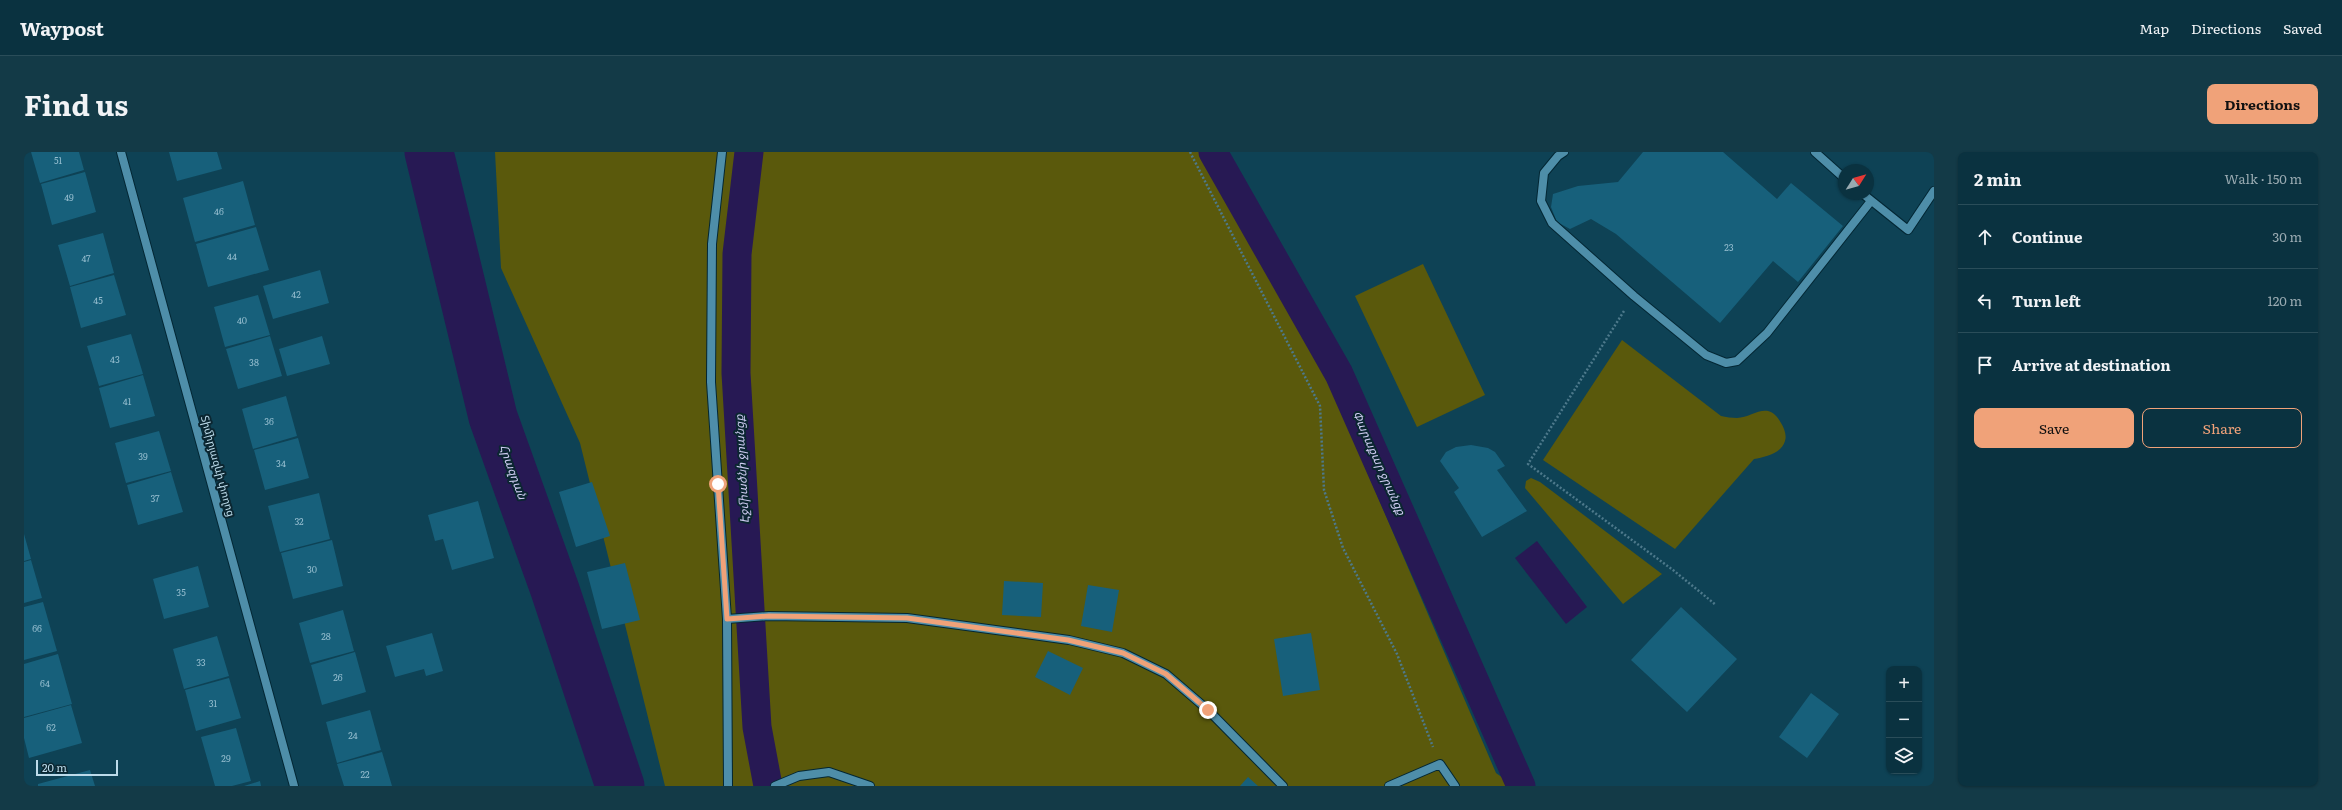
<!DOCTYPE html>
<html lang="en">
<head>
<meta charset="utf-8">
<style>
	body { margin:0; font-family:Literata,"Noto Sans Armenian",serif; background:#133a47; color:#f1f3f6 }
	.controls { position:absolute; right:12px; bottom:12px; display:grid; overflow:hidden; border-radius:8px; box-shadow:0 1px 3px #0004 }
	.controls button { width:36px; height:36px; display:grid; place-items:center; padding:0; border:0; border-bottom:1px solid #2a4d59; background:#0a3240; color:#f1f3f6; font:20px sans-serif }
	.compass { position:absolute; left:1814px; top:12px; width:36px; height:36px; border-radius:50%; background:#0a3240; box-shadow:0 1px 3px #0004; rotate:53deg }
	.scale { position:absolute; left:12px; bottom:10px; width:82px; box-sizing:border-box; padding-left:4px; border:2px solid #bcdbea; border-top:0; font-size:11px; line-height:14px; white-space:nowrap; color:#bcdbea; -webkit-text-stroke:3px #0b2631; paint-order:stroke }
	.stop { position:absolute; width:12px; height:12px; margin:-9px; border:3px solid #f0a279; border-radius:50%; background:#fff }
	.stop.end { background:#f0a279; border-color:#fff; box-shadow:0 1px 4px #0008 }
	.list { margin:0; padding:0; list-style:none }
	h2 { display:flex; justify-content:space-between; align-items:center; height:52px; margin:0; padding:0 16px; font-size:17px }
	h2 small { font-size:13px; font-weight:400; color:#99aab1 }
	.list li { display:grid; grid-template-columns:26px 1fr auto; gap:12px; align-items:center; box-sizing:border-box; height:64px; padding:0 16px; border-top:1px solid #2a4d59 }
	.list b { display:block; font-size:15px; white-space:nowrap }
	.list em { font-size:13px; font-style:normal; color:#99aab1 }
	.actions { display:flex; gap:8px; padding:12px 16px }
	.actions a { flex:1; padding:9px 0; border:1px solid #f0a279; border-radius:8px; text-align:center; font-size:14px; color:#f0a279 }
	.actions .main { background:#f0a279; color:#111 }
	.icon { flex:none; width:22px; height:22px; fill:none; stroke:currentColor; stroke-width:2; stroke-linecap:round; stroke-linejoin:round }
	.map { position:relative; flex:none; width:1910px; height:634px; overflow:hidden; border-radius:8px }
	header { display:flex; align-items:center; gap:24px; box-sizing:border-box; height:56px; padding:0 20px; background:#0a3240; border-bottom:1px solid #2a4d59 }
	header strong { font-size:19px }
	nav { display:flex; gap:22px; margin-inline-start:auto; font-size:14px }
	.intro { display:flex; align-items:center; justify-content:space-between; box-sizing:border-box; height:96px; padding:0 24px }
	h1 { margin:0; font-size:28px }
	.button { padding:10px 18px; border-radius:8px; background:#f0a279; color:#111; font-size:14px; font-weight:700 }
	main { display:flex; gap:24px; padding:0 24px }
	aside { flex:1; background:#0a3240; border-radius:8px; box-shadow:0 1px 3px #0004 }
	.map>svg:first-child { display:block }
	.green { fill:#5a590c }
	.water { fill:#271954 }
	.lines { fill:none; stroke-linecap:round; stroke-linejoin:round }
	.canal { stroke:#271954; stroke-width:29 }
	.river { stroke:#271954; stroke-width:49 }
	.building { fill:#17607b }
	.lane-casing { stroke:#032734; stroke-width:10 }
	.street-casing { stroke:#032734; stroke-width:10 }
	.path { stroke:#4d798b; stroke-width:2.5; stroke-dasharray:2 2; stroke-linecap:butt }
	.lane { stroke:#4e8ea9; stroke-width:8 }
	.street { stroke:#4e8ea9; stroke-width:8 }
	.route { stroke:#f0a279; stroke-width:5 }
	.labels { text-anchor:middle; stroke-width:4; stroke-linejoin:round; paint-order:stroke }
	.number-label { font-size:9px; fill:#93bcce }
	.street-label { font-size:11px; fill:#bcdbea; stroke:#0b2631 }
	.water-label { font-size:12px; font-style:italic; fill:#cdcaf0; stroke:#0b2631 }
</style>
</head>
<body>
<header>
<strong>Waypost</strong>
<nav><a>Map</a><a>Directions</a><a>Saved</a></nav>
</header>
<div class="intro"><h1>Find us</h1><a class="button">Directions</a></div>
<main>
<div class="map">
<svg width="1910" height="634" viewBox="0 0 1910 634">
	<rect width="100%" height="100%" fill="#0e4255"/>
	<path class="green" d="M471 0H1186L1299 217 1472 621 1490 634H641L556 291 477 116Z
		M1399 112 1461 243 1393 275 1331 144Z
		M1598 188 1697 264C1702 265 1708 266 1713 266 1729 266 1744 247 1757 271 1760 276 1763 283 1761 289 1757 302 1741 305 1730 307L1651 397 1519 308Z
		M1507 326 1516 330 1638 422 1599 452 1501 336 1502 329Z"/>
	<path class="water" d="M1513 389 1563 455 1542 472 1491 406Z"/>
	<g class="lines">
		<path class="canal" d="M725 0 713 102 712 221 733 575 744 634
			M1189 0 1315 222 1497 634"/>
		<path class="river" d="M405 0 469 265 531 438 596 634"/>
	</g>
	<path class="building" d="M7 0H55L60 18 16 31Z
		M145 0H193L198 17 153 29Z
		M1619 0H1699L1753 47 1767 31 1819 74 1774 130 1749 109 1696 171 1592 82 1567 67 1546 77 1533 70 1527 55 1529 42 1554 34 1594 30Z
		M61 20 72 60 28 73 17 32Z
		M219 29 231 73 171 90 159 46Z
		M232 75 245 118 184 135 172 92Z
		M79 81 90 121 46 134 34 93Z
		M296 118 305 151 249 167 239 134Z
		M90 123 102 163 57 176 46 135Z
		M234 143 246 183 201 195 190 155Z
		M107 182 119 222 75 234 63 194Z
		M246 184 258 224 214 237 202 197Z
		M298 184 306 212 263 224 255 197Z
		M119 223 131 264 86 276 75 236Z
		M262 244 273 284 229 297 218 257Z
		M135 279 147 319 102 331 91 291Z
		M274 286 285 326 241 338 230 298Z
		M1447 293 1464 296 1471 300 1481 314 1473 318 1503 359 1458 385 1430 340 1435 336 1416 309 1422 300 1432 295Z
		M147 320 159 360 114 373 103 333Z
		M568 330 586 384 552 395 535 340Z
		M295 341 306 387 256 400 244 354Z
		M454 349 470 406 428 418 419 387 411 389 404 363Z
		M0 382 7 407 0 409Z
		M308 388 319 434 269 447 257 401Z
		M7 408 18 446 0 451V410Z
		M601 411 616 468 578 477 563 420Z
		M174 414 185 455 140 467 129 427Z
		M980 429 1019 431 1017 465 978 463Z
		M1064 433 1095 438 1088 480 1057 474Z
		M19 450 33 499 0 508V455Z
		M1657 455 1713 507 1663 560 1607 508Z
		M319 458 330 499 286 511 275 471Z
		M408 481 419 519 402 524 400 517 371 525 362 494Z
		M1287 481 1296 538 1259 544 1250 487Z
		M193 484 205 524 160 537 149 497Z
		M1024 499 1059 516 1046 543 1011 525Z
		M331 500 342 540 298 553 287 513Z
		M34 502 48 552 0 565V512Z
		M205 526 217 566 172 579 161 538Z
		M1787 541 1815 562 1783 606 1755 585Z
		M47 553 58 591 5 606 0 586V566Z
		M346 558 357 598 313 611 302 570Z
		M212 576 227 629 208 634H191L177 585Z
		M358 600 368 634H320L313 612Z
		M66 618 71 634H14V632Z
		M1224 625 1234 634H1216Z
		M236 629 237 634H220Z"/>
	<g class="lines">
		<defs>
			<path id="lane" d="M1540 0 1534 4 1520 21 1517 49 1528 71 1610 144 1682 203 1702 211 1713 209 1743 181 1847 49
				M1791 0 1820 26
				M1839 42 1884 78 1910 39"/>
			<path id="street" d="M97 0 270 634
				M698 0 688 92 687 230 703 467 704 634
				M703 467 745 464 883 466 1045 488 1099 501 1142 522 1184 558 1259 634
				M751 634 775 624 805 620 846 634
				M1365 634 1416 612 1431 634"/>
		</defs>
		<use href="#lane" class="lane-casing"/>
		<use href="#street" class="street-casing"/>
		<path class="path" d="M1166 0 1296 254 1300 338 1319 396 1373 502 1409 595
			M1600 159 1504 312 1649 418 1692 453"/>
		<use href="#lane" class="lane"/>
		<use href="#street" class="street"/>
	</g>
	<g class="lines">
		<path class="route" d="M694 332 703 467 745 464 883 466 1044 488 1099 501 1142 522 1184 558"/>
	</g>
	<g class="labels">
		<g class="number-label">
			<text x="34" y="12">51</text>
			<text x="45" y="49">49</text>
			<text x="195" y="63">46</text>
			<text x="1705" y="99">23</text>
			<text x="208" y="108">44</text>
			<text x="62" y="110">47</text>
			<text x="272" y="146">42</text>
			<text x="74" y="152">45</text>
			<text x="218" y="172">40</text>
			<text x="91" y="211">43</text>
			<text x="230" y="214">38</text>
			<text x="103" y="253">41</text>
			<text x="245" y="273">36</text>
			<text x="119" y="308">39</text>
			<text x="257" y="315">34</text>
			<text x="131" y="350">37</text>
			<text x="275" y="373">32</text>
			<text x="288" y="421">30</text>
			<text x="157" y="444">35</text>
			<text x="13" y="480">66</text>
			<text x="302" y="488">28</text>
			<text x="177" y="514">33</text>
			<text x="314" y="529">26</text>
			<text x="21" y="535">64</text>
			<text x="189" y="555">31</text>
			<text x="27" y="579">62</text>
			<text x="329" y="587">24</text>
			<text x="202" y="610">29</text>
			<text x="341" y="626">22</text>
		</g>
		<g class="street-label">
			<text transform="translate(194 314) rotate(75)" y="4">Տիմիրյազևի փողոց</text>
		</g>
		<g class="water-label">
			<text transform="translate(1355 311) rotate(66)" y="4">Փարաքար ջրանցք</text>
			<text transform="translate(718 317) rotate(-93)" y="4">Էջմիածնի ջրանցք</text>
			<text transform="translate(489 320) rotate(70)" y="4">Հրազդան</text>
		</g>
	</g>
</svg>
<div class="controls">
<button>+</button>
<button>−</button>
<button><svg class="icon" aria-label="layers" viewBox="0 0 24 24"><path d="M12 4l9 5-9 5-9-5zM3 14l9 5 9-5"/></svg></button>
</div>
<svg class="compass" viewBox="-18 -18 36 36"><path d="M0-13l5 13h-10z" fill="#e53935"/><path d="M0 13l5-13h-10z" fill="#99aab1"/></svg>
<div class="scale">20 m</div>
<div class="stop" style="left:694px;top:332px"></div>
<div class="stop end" style="left:1184px;top:558px"></div>
</div>
<aside>
<h2>2 min<small>Walk · 150 m</small></h2>
<ul class="list">
<li><svg class="icon" aria-label="ahead" viewBox="0 0 24 24"><path d="M12 20V5M6 11l6-6 6 6"/></svg><div><b>Continue</b></div><em>30 m</em></li>
<li><svg class="icon" aria-label="left" viewBox="0 0 24 24"><path d="M17 20v-9H6M10 6l-5 5 5 5"/></svg><div><b>Turn left</b></div><em>120 m</em></li>
<li><svg class="icon" aria-label="arrive" viewBox="0 0 24 24"><path d="M6 21V4h12l-3 4 3 4H6"/></svg><div><b>Arrive at destination</b></div></li>
</ul>
<div class="actions"><a class="main">Save</a><a>Share</a></div>
</aside>
</main>
</body>
</html>
